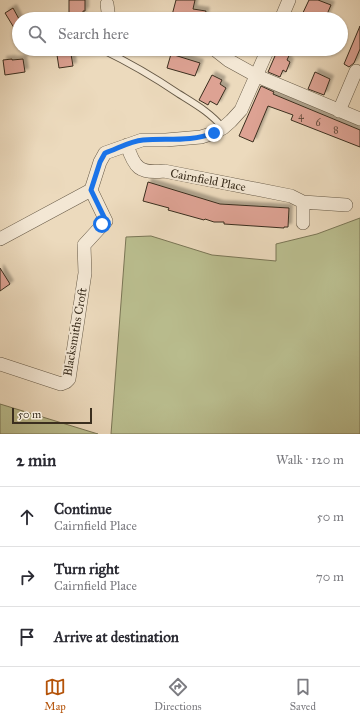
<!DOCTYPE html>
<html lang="en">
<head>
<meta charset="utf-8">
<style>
	body { margin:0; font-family:"IM FELL Great Primer",serif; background:#f7f7f7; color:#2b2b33 }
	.scale { position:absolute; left:12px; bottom:10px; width:80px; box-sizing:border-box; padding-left:4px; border:2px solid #3a2e1e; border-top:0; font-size:11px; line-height:14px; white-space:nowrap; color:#3a2e1e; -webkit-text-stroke:3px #f3e7d4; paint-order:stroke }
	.stop { position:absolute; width:12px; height:12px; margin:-9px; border:3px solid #1a73e8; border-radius:50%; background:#fff }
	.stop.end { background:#1a73e8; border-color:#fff; box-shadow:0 1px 4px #0008 }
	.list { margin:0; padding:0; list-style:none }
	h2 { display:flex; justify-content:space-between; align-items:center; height:52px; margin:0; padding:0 16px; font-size:17px }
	h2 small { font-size:13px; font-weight:400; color:#7c7c81 }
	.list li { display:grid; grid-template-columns:26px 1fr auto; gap:12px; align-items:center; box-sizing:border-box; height:60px; padding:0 16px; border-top:1px solid #e1e1e2 }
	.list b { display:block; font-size:15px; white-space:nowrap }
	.list p { margin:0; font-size:13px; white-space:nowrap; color:#7c7c81 }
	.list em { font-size:13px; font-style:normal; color:#7c7c81 }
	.icon { flex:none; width:22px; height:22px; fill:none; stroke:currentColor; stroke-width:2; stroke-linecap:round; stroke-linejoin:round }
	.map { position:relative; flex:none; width:360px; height:434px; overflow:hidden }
	.search { position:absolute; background:#fff; box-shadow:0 1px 3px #0004; left:12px; right:12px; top:12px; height:44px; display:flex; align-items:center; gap:10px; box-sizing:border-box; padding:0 14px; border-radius:22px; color:#7c7c81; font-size:15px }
	.sheet { height:232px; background:#fff }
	nav { display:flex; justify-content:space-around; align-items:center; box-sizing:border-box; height:56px; border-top:1px solid #e1e1e2; background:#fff; font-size:11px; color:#7c7c81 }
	nav a { display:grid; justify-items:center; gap:2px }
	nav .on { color:#b45309 }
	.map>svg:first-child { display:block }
	.green { fill:#babe8f; stroke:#7a7656 }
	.building { fill:#dda293; stroke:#3a2e1e; filter:url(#shadow) }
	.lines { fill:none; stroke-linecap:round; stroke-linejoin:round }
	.service-casing { stroke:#665946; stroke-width:8 }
	.minor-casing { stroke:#665946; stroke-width:14 }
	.service { stroke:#f3e7d4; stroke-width:6 }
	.minor { stroke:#f3e7d4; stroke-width:13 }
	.route { stroke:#1a73e8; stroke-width:5 }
	.labels { text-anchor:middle; stroke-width:4; stroke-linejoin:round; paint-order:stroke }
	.number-label { font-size:10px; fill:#634b3b }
	.street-label { font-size:12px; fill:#3a2e1e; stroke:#f3e7d4 }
</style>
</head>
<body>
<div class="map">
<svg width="360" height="434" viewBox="0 0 360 434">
	<defs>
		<filter id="shadow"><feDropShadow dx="3.5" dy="-3.5" stdDeviation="1" flood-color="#0004"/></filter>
	</defs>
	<rect width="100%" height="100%" fill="#ecdabd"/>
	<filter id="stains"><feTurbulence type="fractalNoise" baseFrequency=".005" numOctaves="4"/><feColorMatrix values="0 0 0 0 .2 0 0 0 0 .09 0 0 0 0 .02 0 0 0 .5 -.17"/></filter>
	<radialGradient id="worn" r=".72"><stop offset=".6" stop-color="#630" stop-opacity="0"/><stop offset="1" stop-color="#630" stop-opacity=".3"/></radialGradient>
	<path class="green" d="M360 218V434H111L126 237 151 236 212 255 276 261V244L317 234Z
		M0 404 98 434H0Z"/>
	<path class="building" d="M69 0H85V11H83V15H69Z
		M176 0H195L193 9 206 11 204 19H171Z
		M309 0H318L331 5 325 19H300Z
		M13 8 19 19V36L5 13Z
		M360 26V49L354 63 349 67 344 64Z
		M278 49H292L287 60 290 62 286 72 283 70 280 77 268 72Z
		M71 54 73 66 59 68 57 55Z
		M171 54 200 63 195 76 167 68Z
		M12 59V60L23 59 25 72 5 75 3 60Z
		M315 72 330 79 324 95 308 89Z
		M212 75 222 80 220 84 226 88 217 105 210 101 208 105 199 100Z
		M261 86 274 92 273 94 360 130V147L291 120 293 115 268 106 253 142 239 136Z
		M148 182 220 204 289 208 288 227H284V228L224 224V222H214L205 219 204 220 168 210 169 208 143 201Z
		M0 268 10 284 0 291Z"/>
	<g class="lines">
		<defs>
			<path id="service" d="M69 49H79
				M101 49C128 62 154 77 179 94 195 104 211 113 223 128"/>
			<path id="minor" d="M107 4 109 19
				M281 19 289 0
				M214 49 228 60 257 76 360 119
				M339 111 356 71
				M127 145C134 167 139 174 164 171L291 196 303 202 346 205
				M303 223V202
				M0 239 91 190
				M0 364 61 384 66 382 69 379 85 273 84 245 106 221 91 190 100 162 105 153 142 140H166L201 137 214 133 223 128 231 121 241 110 268 49"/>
		</defs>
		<use href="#service" class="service-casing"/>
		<use href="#minor" class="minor-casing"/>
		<use href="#service" class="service"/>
		<use href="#minor" class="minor"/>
	</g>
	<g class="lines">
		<path class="route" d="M102 224 106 221 91 190 100 162 105 153C117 149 130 141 143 140 167 138 191 142 214 133"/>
	</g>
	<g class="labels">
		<g class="number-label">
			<text x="301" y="119">4</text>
			<text x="318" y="126">6</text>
			<text x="336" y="133">8</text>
		</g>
		<g class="street-label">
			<text transform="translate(208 180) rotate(11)" y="4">Cairnfield Place</text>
			<text transform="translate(75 332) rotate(-80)" y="4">Blacksmiths Croft</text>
		</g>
	</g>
	<rect width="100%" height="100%" filter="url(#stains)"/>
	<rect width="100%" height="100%" fill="url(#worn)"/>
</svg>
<div class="scale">50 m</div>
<div class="stop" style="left:102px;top:224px"></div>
<div class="stop end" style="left:214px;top:133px"></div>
<div class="search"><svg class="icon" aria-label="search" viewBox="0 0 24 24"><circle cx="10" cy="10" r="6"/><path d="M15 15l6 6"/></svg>Search here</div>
</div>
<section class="sheet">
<h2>2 min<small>Walk · 120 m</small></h2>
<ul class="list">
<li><svg class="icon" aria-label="ahead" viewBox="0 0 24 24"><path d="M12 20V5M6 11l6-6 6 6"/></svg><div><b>Continue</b><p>Cairnfield Place</p></div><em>50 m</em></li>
<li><svg class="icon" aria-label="right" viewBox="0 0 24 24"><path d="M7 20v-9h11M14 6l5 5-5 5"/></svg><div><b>Turn right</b><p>Cairnfield Place</p></div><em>70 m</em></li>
<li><svg class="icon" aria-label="arrive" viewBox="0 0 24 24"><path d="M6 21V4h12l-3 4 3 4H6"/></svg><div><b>Arrive at destination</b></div></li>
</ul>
</section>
<nav>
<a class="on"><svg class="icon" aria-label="map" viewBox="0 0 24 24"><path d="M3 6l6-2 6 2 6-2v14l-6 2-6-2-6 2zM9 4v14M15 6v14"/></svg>Map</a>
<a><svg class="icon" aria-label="directions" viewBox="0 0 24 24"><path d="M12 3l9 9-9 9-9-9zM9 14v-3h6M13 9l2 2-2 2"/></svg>Directions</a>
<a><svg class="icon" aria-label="saved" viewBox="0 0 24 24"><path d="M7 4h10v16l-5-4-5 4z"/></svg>Saved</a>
</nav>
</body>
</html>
